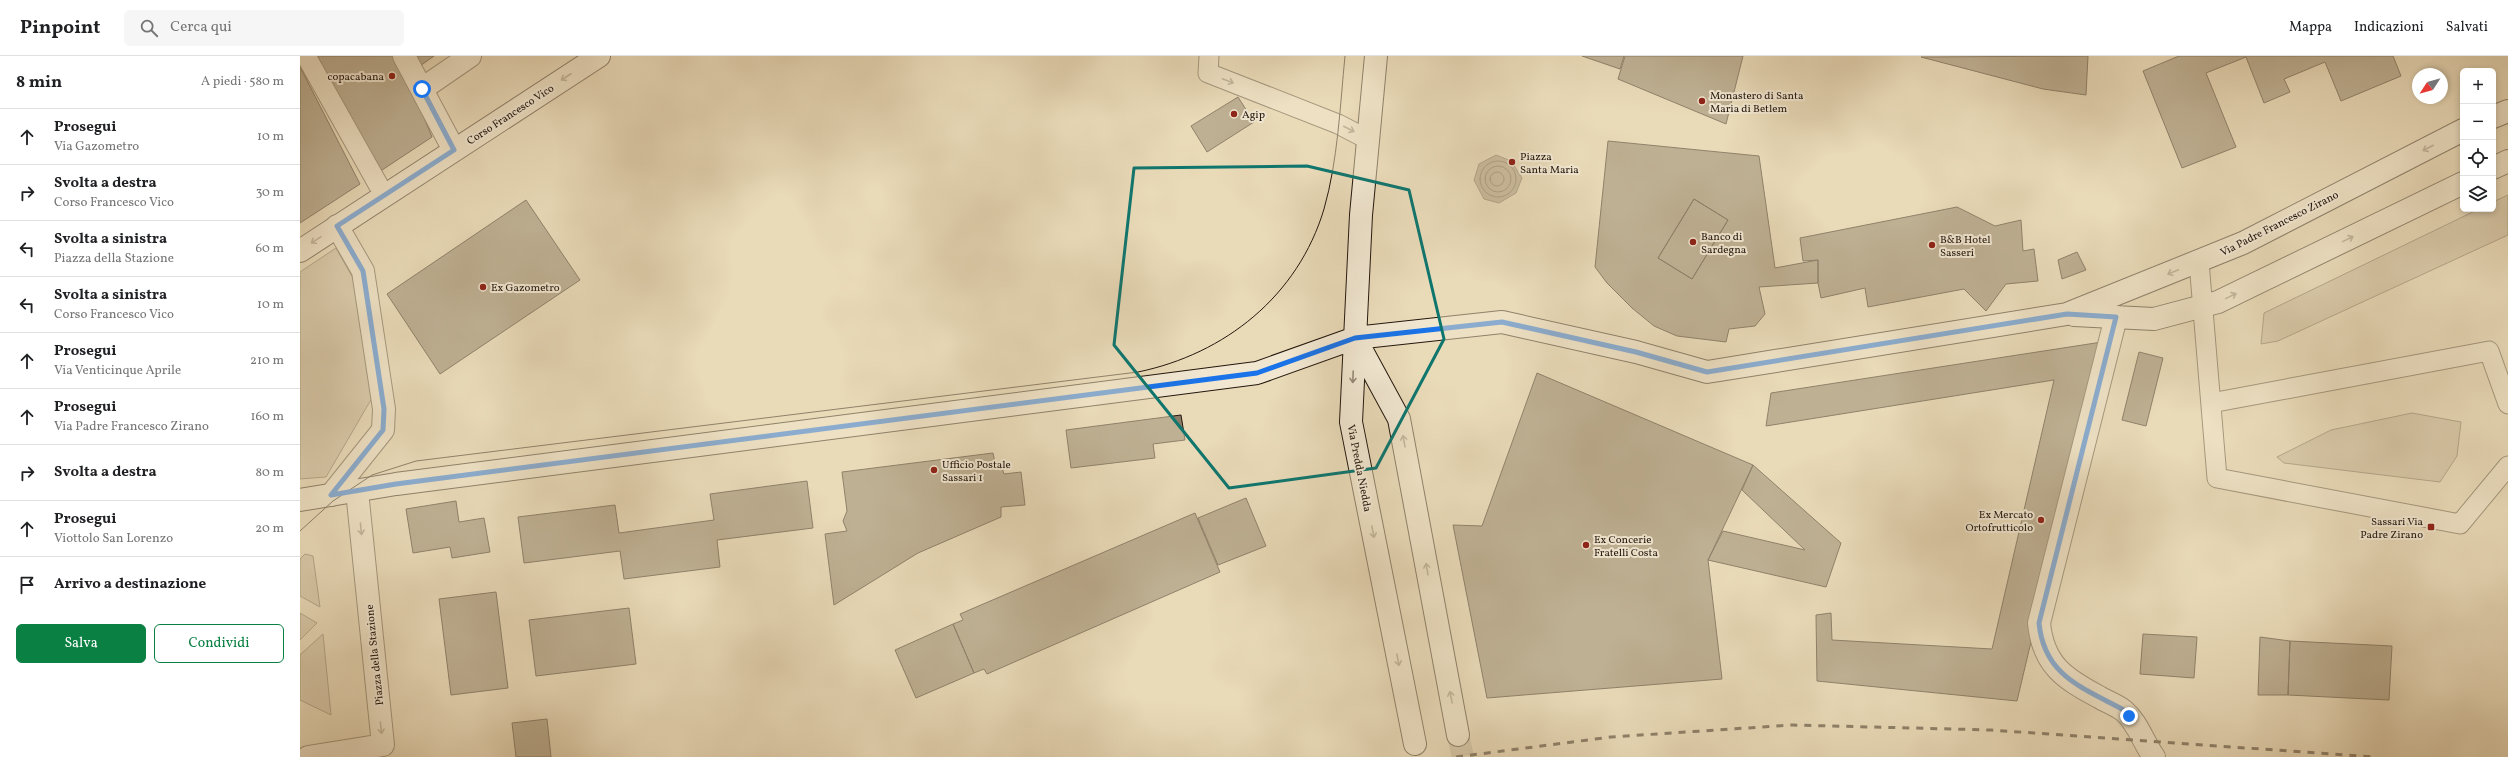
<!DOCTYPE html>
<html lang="it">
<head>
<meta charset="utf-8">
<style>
	body { margin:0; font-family:Vollkorn,serif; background:#f6f6f6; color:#202124 }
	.controls { position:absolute; right:12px; top:12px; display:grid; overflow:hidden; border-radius:6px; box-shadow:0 2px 6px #0003 }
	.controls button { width:36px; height:36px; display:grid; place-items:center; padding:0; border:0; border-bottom:1px solid #e0e0e0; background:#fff; color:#202124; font:20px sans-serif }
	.compass { position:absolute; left:2112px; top:12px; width:36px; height:36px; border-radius:50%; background:#fff; box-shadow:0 2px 6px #0003; rotate:234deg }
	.stop { position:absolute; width:12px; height:12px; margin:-9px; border:3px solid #1a73e8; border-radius:50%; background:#fff }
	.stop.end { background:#1a73e8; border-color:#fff; box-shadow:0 1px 4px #0008 }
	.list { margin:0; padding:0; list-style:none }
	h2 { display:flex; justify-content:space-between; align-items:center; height:52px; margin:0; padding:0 16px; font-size:17px }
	h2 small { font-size:13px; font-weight:400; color:#757577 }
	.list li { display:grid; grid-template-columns:26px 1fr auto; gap:12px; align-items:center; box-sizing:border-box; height:56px; padding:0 16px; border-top:1px solid #e0e0e0 }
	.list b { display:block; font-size:15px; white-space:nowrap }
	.list p { margin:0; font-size:13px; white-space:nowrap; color:#757577 }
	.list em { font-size:13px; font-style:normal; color:#757577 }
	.actions { display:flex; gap:8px; padding:12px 16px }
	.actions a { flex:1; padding:9px 0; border:1px solid #0b8043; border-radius:6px; text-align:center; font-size:14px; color:#0b8043 }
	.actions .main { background:#0b8043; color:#fff }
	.icon { flex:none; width:22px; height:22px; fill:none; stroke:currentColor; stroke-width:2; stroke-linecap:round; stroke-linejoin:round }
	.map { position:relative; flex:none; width:2208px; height:701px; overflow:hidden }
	header { display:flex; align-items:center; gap:24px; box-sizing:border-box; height:56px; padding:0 20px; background:#fff; border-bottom:1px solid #e0e0e0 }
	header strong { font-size:19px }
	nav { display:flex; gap:22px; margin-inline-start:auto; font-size:14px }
	.search { width:280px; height:36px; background:#f6f6f6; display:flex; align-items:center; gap:10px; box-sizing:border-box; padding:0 14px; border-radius:6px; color:#757577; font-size:15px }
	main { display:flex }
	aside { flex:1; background:#fff }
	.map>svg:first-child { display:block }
	.green { fill:#c7b99b; stroke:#756854 }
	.water { fill:#a6987e; stroke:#726451 }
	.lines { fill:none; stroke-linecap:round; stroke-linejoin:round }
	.shore { stroke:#645846; stroke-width:1 }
	.building { fill:#8a7c66; stroke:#23170e; fill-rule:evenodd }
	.secondary-tunnel { stroke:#c1b396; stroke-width:22; stroke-dasharray:22 11; stroke-linecap:butt }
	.lane-casing { stroke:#544838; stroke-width:21 }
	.street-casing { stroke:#544838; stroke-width:24 }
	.secondary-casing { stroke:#23170e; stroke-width:24 }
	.lane { stroke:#f1e7d1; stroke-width:19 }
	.street { stroke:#f1e7d1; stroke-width:22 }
	.secondary { stroke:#f1e7d1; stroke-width:22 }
	.tram { stroke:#23170e; stroke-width:1 }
	.rail { stroke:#23170e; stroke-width:3; stroke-dasharray:7 7; stroke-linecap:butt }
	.oneway { stroke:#948979 }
	.route { stroke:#1a73e8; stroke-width:5 }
	.marked { fill:none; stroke:#0f766e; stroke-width:3; stroke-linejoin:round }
	.poi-dot { fill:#8f2418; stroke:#f1e7d1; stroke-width:1.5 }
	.labels { text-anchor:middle; stroke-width:4; stroke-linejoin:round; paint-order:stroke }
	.poi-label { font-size:11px; fill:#23170e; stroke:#f1e7d1; text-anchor:start }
	.street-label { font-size:11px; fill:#23170e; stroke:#f1e7d1 }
</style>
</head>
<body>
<header>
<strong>Pinpoint</strong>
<div class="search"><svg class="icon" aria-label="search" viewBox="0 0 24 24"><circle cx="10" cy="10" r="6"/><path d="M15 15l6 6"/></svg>Cerca qui</div>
<nav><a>Mappa</a><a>Indicazioni</a><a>Salvati</a></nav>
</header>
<main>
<aside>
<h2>8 min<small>A piedi · 580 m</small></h2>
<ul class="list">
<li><svg class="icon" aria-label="ahead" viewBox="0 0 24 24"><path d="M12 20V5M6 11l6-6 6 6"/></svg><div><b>Prosegui</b><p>Via Gazometro</p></div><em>10 m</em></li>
<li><svg class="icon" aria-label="right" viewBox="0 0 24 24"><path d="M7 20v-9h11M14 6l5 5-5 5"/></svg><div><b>Svolta a destra</b><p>Corso Francesco Vico</p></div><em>30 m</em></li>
<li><svg class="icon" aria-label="left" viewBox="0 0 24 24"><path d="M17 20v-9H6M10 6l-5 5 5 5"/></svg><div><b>Svolta a sinistra</b><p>Piazza della Stazione</p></div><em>60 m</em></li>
<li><svg class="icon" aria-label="left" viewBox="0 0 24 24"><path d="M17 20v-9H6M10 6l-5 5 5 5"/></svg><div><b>Svolta a sinistra</b><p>Corso Francesco Vico</p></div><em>10 m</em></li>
<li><svg class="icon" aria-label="ahead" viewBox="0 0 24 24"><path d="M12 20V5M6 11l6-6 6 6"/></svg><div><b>Prosegui</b><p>Via Venticinque Aprile</p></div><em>210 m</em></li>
<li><svg class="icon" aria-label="ahead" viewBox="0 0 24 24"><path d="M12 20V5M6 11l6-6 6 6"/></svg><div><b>Prosegui</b><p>Via Padre Francesco Zirano</p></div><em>160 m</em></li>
<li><svg class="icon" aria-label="right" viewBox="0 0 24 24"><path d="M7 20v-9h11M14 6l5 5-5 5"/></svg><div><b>Svolta a destra</b></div><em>80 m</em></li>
<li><svg class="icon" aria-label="ahead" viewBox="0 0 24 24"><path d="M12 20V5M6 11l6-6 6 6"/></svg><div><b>Prosegui</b><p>Viottolo San Lorenzo</p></div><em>20 m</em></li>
<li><svg class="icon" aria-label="arrive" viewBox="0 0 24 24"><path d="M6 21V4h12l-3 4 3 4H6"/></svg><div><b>Arrivo a destinazione</b></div></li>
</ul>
<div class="actions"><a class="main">Salva</a><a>Condividi</a></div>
</aside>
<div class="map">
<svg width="2208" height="701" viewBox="0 0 2208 701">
	<rect width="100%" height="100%" fill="#e9dab8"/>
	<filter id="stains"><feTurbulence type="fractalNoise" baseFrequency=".005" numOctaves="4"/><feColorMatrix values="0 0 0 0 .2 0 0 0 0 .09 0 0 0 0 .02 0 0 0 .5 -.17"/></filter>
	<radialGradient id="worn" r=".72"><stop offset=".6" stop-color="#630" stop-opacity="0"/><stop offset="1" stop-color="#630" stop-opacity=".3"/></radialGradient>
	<path class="green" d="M2208 139V179L1978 285 1961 288 1964 257 2179 153H2193V146Z
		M36 192 62 238 72 342 26 421 0 423V216Z
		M2112 357 2161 366 2157 400 2140 426 1984 407 1977 401 2031 374Z
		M5 498 13 500 20 551 0 540V503Z
		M0 557 17 567 0 584Z
		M23 578 31 659 0 644V599Z"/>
	<path class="water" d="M1196 99 1211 105 1222 122 1216 137 1199 147 1184 143 1174 124 1179 108Z"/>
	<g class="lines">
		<path class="shore" d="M1180 123a18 18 0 1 1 36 0a18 18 0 1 1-36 0Z
			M1185 123a13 13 0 1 1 26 0a13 13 0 1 1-26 0Z
			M1190 123a7 7 0 1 1 14 0a7 7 0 1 1-14 0Z"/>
	</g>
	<path class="building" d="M17 0H99L132 81 79 116 24 24Z
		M117 0H134L120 10Z
		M1282 0H1324L1320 13Z
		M1325 0H1443L1426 68 1318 23Z
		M1788 0 1786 39 1743 33 1621 1Z
		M1879 0H2093L2101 20 2041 45 2025 6 1984 23 1990 36 1964 47 1946 1 1906 17 1936 91 1882 112 1843 15Z
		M0 11 60 128 0 167Z
		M938 41 954 66 907 96 891 70Z
		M1308 85 1459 100 1475 212 1518 204V227L1459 231 1465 258 1455 270 1429 273 1426 286 1377 280 1354 270 1332 252 1307 227 1295 211ZM1394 143 1428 164 1392 223 1358 202Z
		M1394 143 1428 164 1392 223 1358 202Z
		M226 144 280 224 140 318 87 238Z
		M1657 151 1695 170 1721 164 1723 195 1734 193 1738 225 1706 228 1686 255 1664 233 1568 251 1565 232 1521 242 1518 227V204L1503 205 1500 182Z
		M1777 196 1786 214 1762 223 1758 204Z
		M1802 286 1717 645 1517 625 1516 559 1531 557 1532 584 1692 593 1754 324 1466 370 1471 337Z
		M1839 296 1863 302 1846 370 1822 364Z
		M1237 317 1453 409 1408 504 1422 623 1187 642 1153 469 1182 470Z
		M881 359 885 384 853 388 855 402 771 412 766 374Z
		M693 397 696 412H702L704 418 721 416 725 449 701 451V461L618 497 534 549 525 478 547 475 543 465 547 455 542 416Z
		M1453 409 1541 487 1526 531 1408 504 1423 475 1505 494 1442 434Z
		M507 425 513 472 417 484 420 511 324 523 320 495 224 507 218 461 315 449 319 477 414 464 410 438Z
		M946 442 966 490 918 509 898 462Z
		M156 445 159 466 184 462 190 496 152 502 150 491 113 497 106 453Z
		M895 457 920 516 687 618 684 613 674 617 653 568 663 564 660 558Z
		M196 536 208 632 151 639 139 543Z
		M329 552 336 608 236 620 229 564Z
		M653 568 674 617 616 642 595 594Z
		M1843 578 1897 581 1894 622 1840 618Z
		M1960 581 1990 585 1988 639H1958Z
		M1990 585 2092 590 2089 644 1988 639Z
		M247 663 251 701H216L212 667Z"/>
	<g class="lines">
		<path class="secondary-tunnel" d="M1158 679 1163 701"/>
		<defs>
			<path id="lane" d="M6 0 84 139
				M909 0 908 17 1038 68 1067 83
				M1899 206 1917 422 2160 468 2208 410
				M1911 347 2189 295 2208 348"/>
			<path id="street" d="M104 0 154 94
				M122 33 170 0
				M1816 261 1739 567C1743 609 1765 623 1799 641 1807 646 1817 649 1824 655 1838 667 1843 686 1854 701
				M31 439 83 374 84 353 63 215 37 170
				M8 701 83 689 57 435"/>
			<path id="secondary" d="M1076 0 1061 159 1051 366 1115 688
				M2193 61 2208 55
				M2193 112 2208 105
				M0 195 299 0
				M1774 259 1854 263 1918 246 2163 127
				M1055 282 1099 363 1158 679
				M0 444 96 428 957 317 1055 282 1202 266 1336 296 1407 316 1767 258 1943 187 2163 74"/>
		</defs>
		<use href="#lane" class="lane-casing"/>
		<use href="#street" class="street-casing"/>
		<use href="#secondary" class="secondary-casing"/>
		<use href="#lane" class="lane"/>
		<use href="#street" class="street"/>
		<use href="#secondary" class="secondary"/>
		<path class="tram" d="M0 475 33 445 72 419 116 405 838 316C925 298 998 240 1024 153 1038 104 1040 50 1045 0"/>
		<path class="rail" d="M1156 701 1311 681 1492 669 1691 674 2074 701"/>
	</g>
	<defs><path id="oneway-shaft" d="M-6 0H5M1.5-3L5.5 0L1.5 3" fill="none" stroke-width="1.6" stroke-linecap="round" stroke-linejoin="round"/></defs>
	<g class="oneway">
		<use href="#oneway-shaft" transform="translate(266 21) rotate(147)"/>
		<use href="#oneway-shaft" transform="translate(928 25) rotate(21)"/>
		<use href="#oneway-shaft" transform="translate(1049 73) rotate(27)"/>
		<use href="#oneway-shaft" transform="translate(2128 92) rotate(153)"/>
		<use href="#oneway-shaft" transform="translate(2048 183) rotate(-26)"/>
		<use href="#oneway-shaft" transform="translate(16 184) rotate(146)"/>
		<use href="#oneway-shaft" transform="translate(1873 216) rotate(158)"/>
		<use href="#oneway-shaft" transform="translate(1931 240) rotate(-26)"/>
		<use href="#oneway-shaft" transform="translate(1053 321) rotate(92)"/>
		<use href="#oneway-shaft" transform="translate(1104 385) rotate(-100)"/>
		<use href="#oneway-shaft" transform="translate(61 473) rotate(84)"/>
		<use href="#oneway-shaft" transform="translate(1073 476) rotate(79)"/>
		<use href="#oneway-shaft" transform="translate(1127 513) rotate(-100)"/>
		<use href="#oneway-shaft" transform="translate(1098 604) rotate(79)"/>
		<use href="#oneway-shaft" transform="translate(1151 641) rotate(-101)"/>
		<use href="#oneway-shaft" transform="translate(81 672) rotate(84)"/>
	</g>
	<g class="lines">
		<path class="route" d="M122 33 154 94 37 170 63 215 84 353 83 374 31 439 96 428 957 317 1055 282 1202 266 1336 296 1407 316 1767 258 1816 261 1739 567C1744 619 1781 631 1822 653L1829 660"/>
	</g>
	<path d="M0 0H2208V701H0ZM1007 110 1109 134 1144 283 1076 412 929 432 814 289 834 112Z" fill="#e9dab8" fill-opacity=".55" fill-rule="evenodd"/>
	<path class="marked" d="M1007 110 1109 134 1144 283 1076 412 929 432 814 289 834 112Z"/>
	<g class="poi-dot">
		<circle cx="92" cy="20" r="4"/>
		<circle cx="1402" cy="45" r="4"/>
		<circle cx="934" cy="58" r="4"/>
		<circle cx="1212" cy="106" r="4"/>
		<circle cx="1393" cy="186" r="4"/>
		<circle cx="1632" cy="189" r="4"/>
		<circle cx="183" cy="231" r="4"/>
		<circle cx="634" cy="414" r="4"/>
		<circle cx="1741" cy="464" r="4"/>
		<rect x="2127" y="467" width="8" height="8" rx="2"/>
		<circle cx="1286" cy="489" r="4"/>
	</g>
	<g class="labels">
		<g class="poi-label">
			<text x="84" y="24" text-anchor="end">copacabana</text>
			<text x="1410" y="43">Monastero di Santa<tspan x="1410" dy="13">Maria di Betlem</tspan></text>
			<text x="942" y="62">Agip</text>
			<text x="1220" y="104">Piazza<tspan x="1220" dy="13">Santa Maria</tspan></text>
			<text x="1401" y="184">Banco di<tspan x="1401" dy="13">Sardegna</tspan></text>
			<text x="1640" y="187">B&amp;B Hotel<tspan x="1640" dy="13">Sasseri</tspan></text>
			<text x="191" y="235">Ex Gazometro</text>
			<text x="642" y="412">Ufficio Postale<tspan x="642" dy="13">Sassari 1</tspan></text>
			<text x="1733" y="462" text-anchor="end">Ex Mercato<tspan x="1733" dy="13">Ortofrutticolo</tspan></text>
			<text x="2123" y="469" text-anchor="end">Sassari Via<tspan x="2123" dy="13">Padre Zirano</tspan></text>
			<text x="1294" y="487">Ex Concerie<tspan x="1294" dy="13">Fratelli Costa</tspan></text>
		</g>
		<g class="street-label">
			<text transform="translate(210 58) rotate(-33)" y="4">Corso Francesco Vico</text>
			<text transform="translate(1979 167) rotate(-27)" y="4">Via Padre Francesco Zirano</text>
			<text transform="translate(1060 412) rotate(79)" y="4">Via Predda Niedda</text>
			<text transform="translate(74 599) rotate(-96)" y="4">Piazza della Stazione</text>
		</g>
	</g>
	<rect width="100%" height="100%" filter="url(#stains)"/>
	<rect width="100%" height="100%" fill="url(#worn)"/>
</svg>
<div class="controls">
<button>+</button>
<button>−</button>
<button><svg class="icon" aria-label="locate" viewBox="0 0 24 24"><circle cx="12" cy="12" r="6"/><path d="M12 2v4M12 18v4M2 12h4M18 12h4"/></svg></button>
<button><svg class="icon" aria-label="layers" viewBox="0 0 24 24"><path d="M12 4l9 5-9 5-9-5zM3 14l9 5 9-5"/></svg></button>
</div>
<svg class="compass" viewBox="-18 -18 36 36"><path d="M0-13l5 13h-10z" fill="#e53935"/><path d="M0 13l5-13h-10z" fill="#757577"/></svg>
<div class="stop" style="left:122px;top:33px"></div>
<div class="stop end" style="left:1829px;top:660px"></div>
</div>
</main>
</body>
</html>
